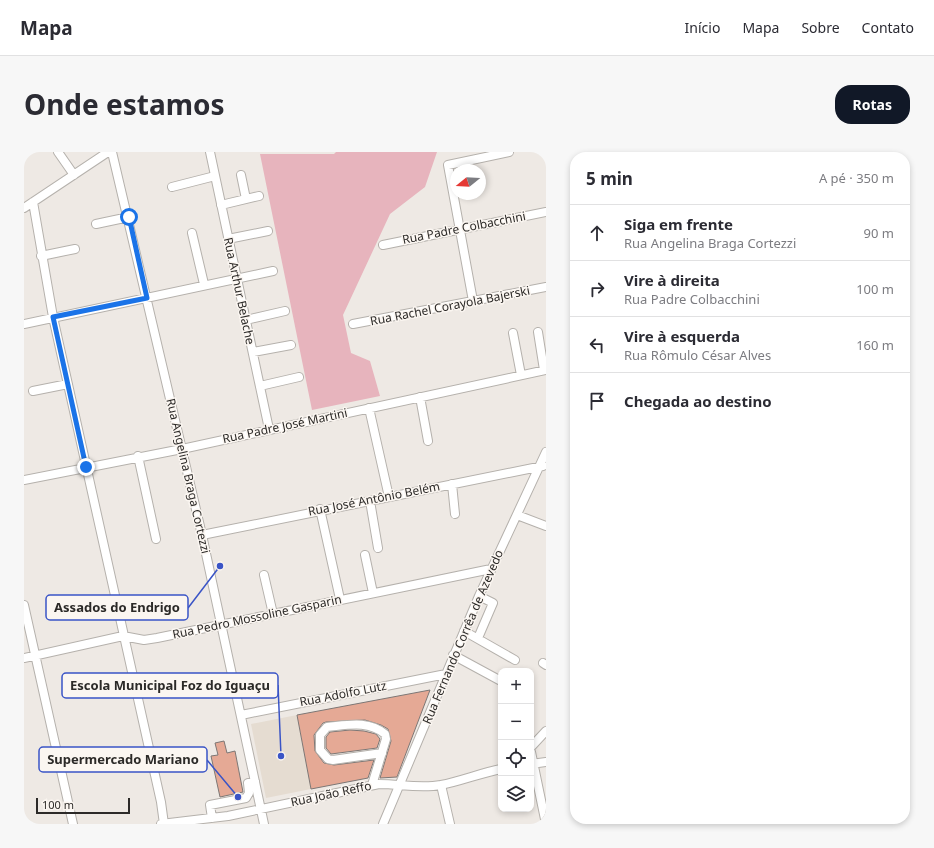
<!DOCTYPE html>
<html lang="pt">
<head>
<meta charset="utf-8">
<style>
	body { margin:0; font-family:"Noto Sans",sans-serif; background:#f7f7f7; color:#2b2b33 }
	.controls { position:absolute; right:12px; bottom:12px; display:grid; overflow:hidden; border-radius:8px; box-shadow:0 2px 6px #0003 }
	.controls button { width:36px; height:36px; display:grid; place-items:center; padding:0; border:0; border-bottom:1px solid #e1e1e2; background:#fff; color:#2b2b33; font:20px sans-serif }
	.compass { position:absolute; left:426px; top:12px; width:36px; height:36px; border-radius:50%; background:#fff; box-shadow:0 2px 6px #0003; rotate:252deg }
	.scale { position:absolute; left:12px; bottom:10px; width:94px; box-sizing:border-box; padding-left:4px; border:2px solid #2c2a28; border-top:0; font-size:11px; line-height:14px; white-space:nowrap; color:#2c2a28; -webkit-text-stroke:3px #fbf6f1; paint-order:stroke }
	.stop { position:absolute; width:12px; height:12px; margin:-9px; border:3px solid #1a73e8; border-radius:50%; background:#fff }
	.stop.end { background:#1a73e8; border-color:#fff; box-shadow:0 1px 4px #0008 }
	.list { margin:0; padding:0; list-style:none }
	h2 { display:flex; justify-content:space-between; align-items:center; height:52px; margin:0; padding:0 16px; font-size:17px }
	h2 small { font-size:13px; font-weight:400; color:#7c7c81 }
	.list li { display:grid; grid-template-columns:26px 1fr auto; gap:12px; align-items:center; box-sizing:border-box; height:56px; padding:0 16px; border-top:1px solid #e1e1e2 }
	.list b { display:block; font-size:15px; white-space:nowrap }
	.list p { margin:0; font-size:13px; white-space:nowrap; color:#7c7c81 }
	.list em { font-size:13px; font-style:normal; color:#7c7c81 }
	.icon { flex:none; width:22px; height:22px; fill:none; stroke:currentColor; stroke-width:2; stroke-linecap:round; stroke-linejoin:round }
	.map { position:relative; flex:none; width:522px; height:672px; overflow:hidden; border-radius:16px }
	header { display:flex; align-items:center; gap:24px; box-sizing:border-box; height:56px; padding:0 20px; background:#fff; border-bottom:1px solid #e1e1e2 }
	header strong { font-size:19px }
	nav { display:flex; gap:22px; margin-inline-start:auto; font-size:14px }
	.intro { display:flex; align-items:center; justify-content:space-between; box-sizing:border-box; height:96px; padding:0 24px }
	h1 { margin:0; font-size:28px }
	.button { padding:10px 18px; border-radius:16px; background:#111827; color:#fff; font-size:14px; font-weight:700 }
	main { display:flex; gap:24px; padding:0 24px }
	aside { flex:1; background:#fff; border-radius:16px; box-shadow:0 2px 6px #0003 }
	.map>svg:first-child { display:block }
	.built { fill:#e5dcd1 }
	.green { fill:#e7b4bd }
	.building { fill:#e5a995; stroke:#7d7775 }
	.lines { fill:none; stroke-linecap:round; stroke-linejoin:round }
	.minor-casing { stroke:#b5b1ac; stroke-width:10 }
	.minor { stroke:#fff; stroke-width:8 }
	.route { stroke:#1a73e8; stroke-width:5 }
	.labels { text-anchor:middle; stroke-width:3; stroke-linejoin:round; paint-order:stroke }
	.street-label { font-size:12px; fill:#2c2a28; stroke:#fbf6f1 }
	.leader { fill:none; stroke:#3a54c6; stroke-width:1.5 }
	.callout-dot { fill:#3a54c6; stroke:#fbf6f1; stroke-width:1.5 }
	.callout { fill:#fbf6f1; stroke:#3a54c6; stroke-width:1.5 }
	.callout-label { font-size:13px; text-anchor:middle; font-weight:bold; fill:#2c2a28 }
</style>
</head>
<body>
<header>
<strong>Mapa</strong>
<nav><a>Início</a><a>Mapa</a><a>Sobre</a><a>Contato</a></nav>
</header>
<div class="intro"><h1>Onde estamos</h1><a class="button">Rotas</a></div>
<main>
<div class="map">
<svg width="522" height="672" viewBox="0 0 522 672">
	<rect width="100%" height="100%" fill="#eee9e4"/>
	<path class="built" d="M273 563 287 637 242 646 227 572Z"/>
	<path class="green" d="M312 0H413L401 35 366 62 319 163 327 201 346 209 356 244 288 258 236 2H310Z"/>
	<path class="building" d="M406 538 373 625 356 626 367 589 364 577 357 573 341 568 302 570 299 571 290 583 291 599 300 611 310 613 350 608 344 626 287 637 273 563Z
		M326 578 340 579 352 582 356 587 353 596 307 602 302 596V585L306 580Z
		M200 589 203 601 211 599 219 640 196 645 187 604 194 603 191 591Z"/>
	<g class="lines">
		<defs>
			<path id="minor" d="M34 0 50 23
				M88 0 178 383 240 672
				M186 0 245 277
				M217 23 222 47
				M148 35 191 24
				M9 50 29 165 137 650 140 672
				M197 53 235 44
				M0 56 84 0
				M72 72 105 65
				M168 81 180 132
				M204 87 244 79
				M359 93 522 60
				M17 104 51 97
				M449 149 424 13 485 0
				M222 168 261 159
				M0 172 249 119
				M329 172 522 135
				M514 180 520 218
				M489 181 497 223
				M229 200 267 193
				M236 234 275 225
				M9 239 44 232
				M396 245 404 289
				M345 256 365 345
				M114 304 132 387
				M0 328 158 297 522 218
				M428 332 431 362
				M346 349 354 396
				M296 357 316 447
				M493 363 522 374
				M178 383 519 314
				M341 403 349 441
				M240 423 249 462
				M0 453 49 672
				M440 479 491 508
				M454 486 469 451 455 444
				M429 503 477 529
				M0 506 99 484 120 488 133 486 467 417
				M519 511 522 513
				M217 563 422 522
				M507 595 522 579
				M507 600 522 672
				M507 612 522 610
				M348 633 362 587 361 582C344 568 324 573 303 575L296 583V598L304 607 309 608 358 601
				M417 633 426 672
				M188 666 186 653 222 646 225 641 224 631 231 629
				M137 672 204 664 355 632C376 632 396 637 417 633 437 629 457 621 477 617
				M359 672 455 444 522 300"/>
		</defs>
		<use href="#minor" class="minor-casing"/>
		<use href="#minor" class="minor"/>
	</g>
	<g class="lines">
		<path class="route" d="M62 315 29 165 123 146 105 65"/>
	</g>
	<g class="labels">
		<g class="street-label">
			<text transform="translate(440 76) rotate(-11)" y="4">Rua Padre Colbacchini</text>
			<text transform="translate(215 139) rotate(78)" y="4">Rua Arthur Belache</text>
			<text transform="translate(426 154) rotate(-11)" y="4">Rua Rachel Corayola Bajerski</text>
			<text transform="translate(261 274) rotate(-12)" y="4">Rua Padre José Martini</text>
			<text transform="translate(164 324) rotate(77)" y="4">Rua Angelina Braga Cortezzi</text>
			<text transform="translate(350 347) rotate(-11)" y="4">Rua José Antônio Belém</text>
			<text transform="translate(233 465) rotate(-12)" y="4">Rua Pedro Mossoline Gasparin</text>
			<text transform="translate(439 485) rotate(-67)" y="4">Rua Fernando Corrêa de Azevedo</text>
			<text transform="translate(319 542) rotate(-11)" y="4">Rua Adolfo Lutz</text>
			<text transform="translate(307 642) rotate(-12)" y="4">Rua João Reffo</text>
		</g>
	</g>
	<path class="leader" d="M196 414L164 456M257 604L254 533M214 645L183 608"/>
	<g class="callout-dot">
		<circle cx="196" cy="414" r="4"/>
		<circle cx="257" cy="604" r="4"/>
		<circle cx="214" cy="645" r="4"/>
	</g>
	<g class="callout">
		<rect x="22" y="443" width="142" height="25" rx="4"/>
		<rect x="38" y="521" width="216" height="25" rx="4"/>
		<rect x="15" y="595" width="168" height="25" rx="4"/>
	</g>
	<g class="callout-label">
		<text x="93" y="460">Assados do Endrigo</text>
		<text x="146" y="538">Escola Municipal Foz do Iguaçu</text>
		<text x="99" y="612">Supermercado Mariano</text>
	</g>
</svg>
<div class="controls">
<button>+</button>
<button>−</button>
<button><svg class="icon" aria-label="locate" viewBox="0 0 24 24"><circle cx="12" cy="12" r="6"/><path d="M12 2v4M12 18v4M2 12h4M18 12h4"/></svg></button>
<button><svg class="icon" aria-label="layers" viewBox="0 0 24 24"><path d="M12 4l9 5-9 5-9-5zM3 14l9 5 9-5"/></svg></button>
</div>
<svg class="compass" viewBox="-18 -18 36 36"><path d="M0-13l5 13h-10z" fill="#e53935"/><path d="M0 13l5-13h-10z" fill="#7c7c81"/></svg>
<div class="scale">100 m</div>
<div class="stop" style="left:105px;top:65px"></div>
<div class="stop end" style="left:62px;top:315px"></div>
</div>
<aside>
<h2>5 min<small>A pé · 350 m</small></h2>
<ul class="list">
<li><svg class="icon" aria-label="ahead" viewBox="0 0 24 24"><path d="M12 20V5M6 11l6-6 6 6"/></svg><div><b>Siga em frente</b><p>Rua Angelina Braga Cortezzi</p></div><em>90 m</em></li>
<li><svg class="icon" aria-label="right" viewBox="0 0 24 24"><path d="M7 20v-9h11M14 6l5 5-5 5"/></svg><div><b>Vire à direita</b><p>Rua Padre Colbacchini</p></div><em>100 m</em></li>
<li><svg class="icon" aria-label="left" viewBox="0 0 24 24"><path d="M17 20v-9H6M10 6l-5 5 5 5"/></svg><div><b>Vire à esquerda</b><p>Rua Rômulo César Alves</p></div><em>160 m</em></li>
<li><svg class="icon" aria-label="arrive" viewBox="0 0 24 24"><path d="M6 21V4h12l-3 4 3 4H6"/></svg><div><b>Chegada ao destino</b></div></li>
</ul>
</aside>
</main>
</body>
</html>
